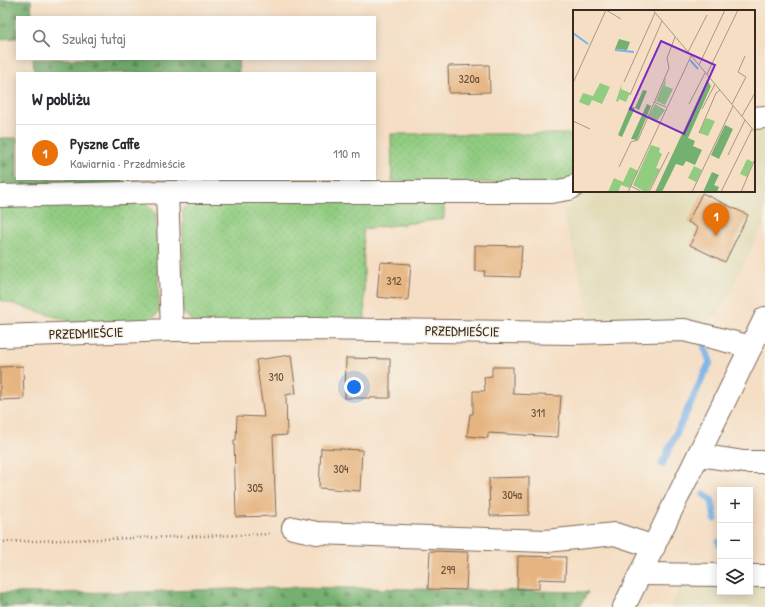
<!DOCTYPE html>
<html lang="pl">
<head>
<meta charset="utf-8">
<style>
	body { margin:0; font-family:"Patrick Hand",sans-serif; background:#f7f7f7; color:#2b2b33 }
	.controls { position:absolute; right:12px; bottom:12px; display:grid; overflow:hidden; border-radius:0px; box-shadow:0 2px 10px #0003 }
	.controls button { width:36px; height:36px; display:grid; place-items:center; padding:0; border:0; border-bottom:1px solid #e1e1e2; background:#fff; color:#2b2b33; font:20px sans-serif }
	.you { position:absolute; left:354px; top:387px; width:14px; height:14px; margin:-10px; border:3px solid #fff; border-radius:50%; background:#1a73e8; box-shadow:0 0 0 6px #1a73e833 }
	.badge { display:grid; place-items:center; width:26px; height:26px; border-radius:50%; background:#b45309; color:#fff; font-size:13px; font-weight:700 }
	.pin { position:absolute; translate:-50% -33px; filter:drop-shadow(0 1px 2px #0008) }
	.pin::after { content:''; position:absolute; top:21px; width:14px; height:12px; background:inherit; clip-path:polygon(0 0,100% 0,50% 100%) }
	.list { margin:0; padding:0; list-style:none }
	h2 { display:flex; justify-content:space-between; align-items:center; height:52px; margin:0; padding:0 16px; font-size:17px }
	h2 small { font-size:13px; font-weight:400; color:#7c7c81 }
	.list li { display:grid; grid-template-columns:26px 1fr auto; gap:12px; align-items:center; box-sizing:border-box; height:56px; padding:0 16px; border-top:1px solid #e1e1e2 }
	.list b { display:block; font-size:15px; white-space:nowrap }
	.list p { margin:0; font-size:13px; white-space:nowrap; color:#7c7c81 }
	.list em { font-size:13px; font-style:normal; color:#7c7c81 }
	.icon { flex:none; width:22px; height:22px; fill:none; stroke:currentColor; stroke-width:2; stroke-linecap:round; stroke-linejoin:round }
	.map { position:relative; flex:none; width:765px; height:607px; overflow:hidden }
	.search { position:absolute; background:#fff; box-shadow:0 2px 10px #0003; left:16px; top:16px; width:360px; height:44px; display:flex; align-items:center; gap:10px; box-sizing:border-box; padding:0 14px; border-radius:0px; color:#7c7c81; font-size:15px }
	.panel { position:absolute; background:#fff; box-shadow:0 2px 10px #0003; left:16px; top:72px; width:360px; height:108px; border-radius:0px }
	.map>svg:first-child { display:block }
	.built { fill:#e2dcba }
	.grass { fill:url(#grass-dots); stroke:#667b50 }
	.forest { fill:url(#forest-firs); stroke:#586d46 }
	.lines { fill:none; stroke-linecap:round; stroke-linejoin:round }
	.stream { stroke:#79b1e8; stroke-width:7 }
	.building { fill:#e6b480 }
	.minor-casing { stroke:#7c6958; stroke-width:24 }
	.major-casing { stroke:#7c6958; stroke-width:24 }
	.path { stroke:#7c6958; stroke-width:2.5; stroke-dasharray:1 3; stroke-linecap:butt }
	.minor { stroke:#fff; stroke-width:22 }
	.major { stroke:#fff; stroke-width:22 }
	.labels { text-anchor:middle; stroke-width:3.5; stroke-linejoin:round; paint-order:stroke }
	.number-label { font-size:12px; fill:#664c36 }
	.street-label { font-size:14px; fill:#3b2a1e; stroke:#f7f3e8 }
	.inset-river { fill:none; stroke:#79b1e8; stroke-width:2 }
	.inset-road { fill:none; stroke:#ab9682; stroke-width:1 }
	.view { fill:#7b2cbf; fill-opacity:0.15; stroke:#7b2cbf; stroke-width:2 }
	.inset-edge { fill:none; stroke:#3b2a1e; stroke-width:2 }
</style>
</head>
<body>
<div class="map">
<svg width="765" height="607" viewBox="0 0 765 607">
	<defs>
		<pattern id="grass-dots" width="8" height="8" patternUnits="userSpaceOnUse"><rect width="8" height="8" fill="#91cc81"/><path d="M2 2h.1M6 6h.1" fill="none" stroke="#7eaf6f" stroke-width="1.8" stroke-linecap="round"/></pattern>
		<pattern id="forest-firs" width="22" height="20" patternUnits="userSpaceOnUse"><rect width="22" height="20" fill="#74b06f"/><path d="M5 1l3.5 6h-7zM16 11l3.5 6h-7z" fill="#608f5b"/></pattern>
	</defs>
	<rect width="100%" height="100%" fill="#f7f3e8"/>
	<filter id="ink" filterUnits="userSpaceOnUse"><feTurbulence type="fractalNoise" baseFrequency=".025" numOctaves="2"/><feDisplacementMap in="SourceGraphic" scale="8" xChannelSelector="R" yChannelSelector="G"/><feConvolveMatrix kernelMatrix="1 2 1 2 8 2 1 2 1" color-interpolation-filters="sRGB"/></filter>
	<filter id="wash" filterUnits="userSpaceOnUse"><feTurbulence type="fractalNoise" baseFrequency=".012" numOctaves="4" result="noise"/><feDisplacementMap in="SourceGraphic" scale="16" xChannelSelector="R" yChannelSelector="G"/><feGaussianBlur stdDeviation="0.9" result="paint"/><feColorMatrix in="noise" values="0 0 0 0 0 0 0 0 0 0 0 0 0 0 0 0 0 1.4 0 .05"/><feComposite in="paint" operator="in"/></filter>
	<g filter="url(#wash)">
		<rect width="100%" height="100%" fill="#f5dec4"/>
		<path class="built" d="M765 126V221L719 314 702 322 592 321 563 213 584 191H754V127Z
			M684 579 720 580V592H750V581L765 582V607H670Z"/>
		<path class="grass" d="M391 134H572L573 177 562 184 392 181Z
			M143 200 156 213 159 312 142 326 89 327 0 300V201Z
			M195 200H444V219L363 229 365 322 196 325 183 312V208Z"/>
		<path class="forest" d="M0 0H31L32 17H17V38L0 39Z
			M33 59H238L239 73H34Z
			M0 138H17V179H123V185L0 187Z
			M295 587 588 592 579 607H0V593L134 592Z"/>
		<g class="lines">
			<path class="stream" d="M662 464 710 362 704 345
				M704 494 712 501 715 519
				M719 542 720 545"/>
		</g>
		<g id="blocks">
			<path class="building" d="M489 65 490 92 449 93 448 66Z
				M702 193 748 215 725 262 690 245 698 228 688 222Z
				M475 245 522 246 520 277 484 276 485 271H475Z
				M380 262 411 264 408 300 377 297Z
				M291 355 296 393 286 395 287 435 273 436 276 516 236 517 234 440H236L237 416 264 417 256 360Z
				M346 358 390 359V398H345Z
				M23 366 24 399 0 400V367Z
				M492 367H513V394L561 396 558 437 488 433V438L467 436 470 414H473V391H485L484 377 492 376Z
				M321 448 362 450 360 491 319 488Z
				M529 477V515L490 516 489 478Z
				M430 551 468 552 466 590 428 589Z
				M518 556 566 557 565 580 539 579V589H517Z"/>
		</g>
	</g>
	<g filter="url(#ink)">
		<use href="#blocks" fill-opacity="0" stroke="#7c6958" stroke-width="1"/>
		<g class="lines">
			<defs>
				<path id="minor" d="M754 118 765 117
					M167 192 172 330
					M0 196 167 192H551L569 189 574 186
					M0 336 172 330 315 329 571 333 684 330 751 347
					M699 455 744 462H765
					M293 528 317 533 546 541 615 534 654 547
					M641 574 720 575
					M750 576H765"/>
				<path id="major" d="M624 607 765 318"/>
			</defs>
			<use href="#minor" class="minor-casing"/>
			<use href="#major" class="major-casing"/>
			<path class="path" d="M0 542 271 534"/>
			<use href="#minor" class="minor"/>
			<use href="#major" class="major"/>
		</g>
	</g>
	<g class="labels">
		<g class="number-label">
			<text x="469" y="83">320a</text>
			<text x="394" y="285">312</text>
			<text x="276" y="381">310</text>
			<text x="538" y="417">311</text>
			<text x="341" y="473">304</text>
			<text x="255" y="492">305</text>
			<text x="512" y="499">304a</text>
			<text x="448" y="574">299</text>
		</g>
		<g class="street-label">
			<text transform="translate(462 331) rotate(1)" y="5">PRZEDMIEŚCIE</text>
			<text transform="translate(86 333) rotate(-2)" y="5">PRZEDMIEŚCIE</text>
		</g>
	</g>
	<g transform="translate(573 10)">
		<rect width="182" height="182" fill="#f5dec4"/>
		<path d="M93 67 92 76 100 79 92 95 83 91ZM27 73 37 77 29 94 19 90 16 96 6 92 10 83 20 86ZM49 73 48 79 57 83 53 92 46 89 45 92 43 91ZM82 94 92 100 83 112 75 108ZM133 108 142 111 135 126 126 123ZM78 135 87 138 86 142 89 144 83 158 87 159 75 182H72L60 175ZM174 149 180 152 174 167 167 164ZM121 156 129 160 123 172 115 168ZM57 157 65 161 56 178 48 175 45 182H35L41 168 50 172Z" fill="#91cc81"/>
		<path d="M46 29 57 32 54 40 42 39ZM134 70 138 76 115 128 122 131 120 136 129 140 127 144 122 155 113 151 110 156 103 154 89 182H82ZM70 80 74 81 66 100 62 98 49 127 45 125 57 96 62 98ZM74 94 78 96 64 130 58 129ZM152 115 160 119 146 149 138 145ZM139 162 146 165 141 175 146 177 144 182H130Z" fill="#74b06f"/>
		<path class="inset-river" d="M0 23 15 34M42 40 61 42M117 50 125 59"/>
		<path class="inset-road" d="M33 0 48 9M80 0 182 122M115 42 134 5M126 55 152 0M134 64 165 0M51 72 82 3M0 73 33 0M57 85 89 11M81 92 93 97M116 94 132 63M159 94 173 67 165 62 172 46M129 99 142 74M169 106 182 83M0 111 17 119M126 123 143 83 147 80M155 145 172 110M46 157 58 132 65 130 96 58 94 48 102 27M58 176 69 182M55 182 118 46M76 182 96 142M119 182 160 96M148 182 179 119M168 182 182 149"/>
		<path class="view" d="M88 31 142 55 111 124 57 99Z"/>
		<rect width="182" height="182" class="inset-edge"/>
	</g>
</svg>
<div class="controls">
<button>+</button>
<button>−</button>
<button><svg class="icon" aria-label="layers" viewBox="0 0 24 24"><path d="M12 4l9 5-9 5-9-5zM3 14l9 5 9-5"/></svg></button>
</div>
<div class="you"></div>
<div class="pin badge" style="left:716px;top:236px;background:#e8710a">1</div>
<div class="search"><svg class="icon" aria-label="search" viewBox="0 0 24 24"><circle cx="10" cy="10" r="6"/><path d="M15 15l6 6"/></svg>Szukaj tutaj</div>
<section class="panel">
<h2>W pobliżu<small></small></h2>
<ul class="list">
<li><span class="badge" style="background:#e8710a">1</span><div><b>Pyszne Caffe</b><p>Kawiarnia · Przedmieście</p></div><em>110 m</em></li>
</ul>
</section>
</div>
</body>
</html>
